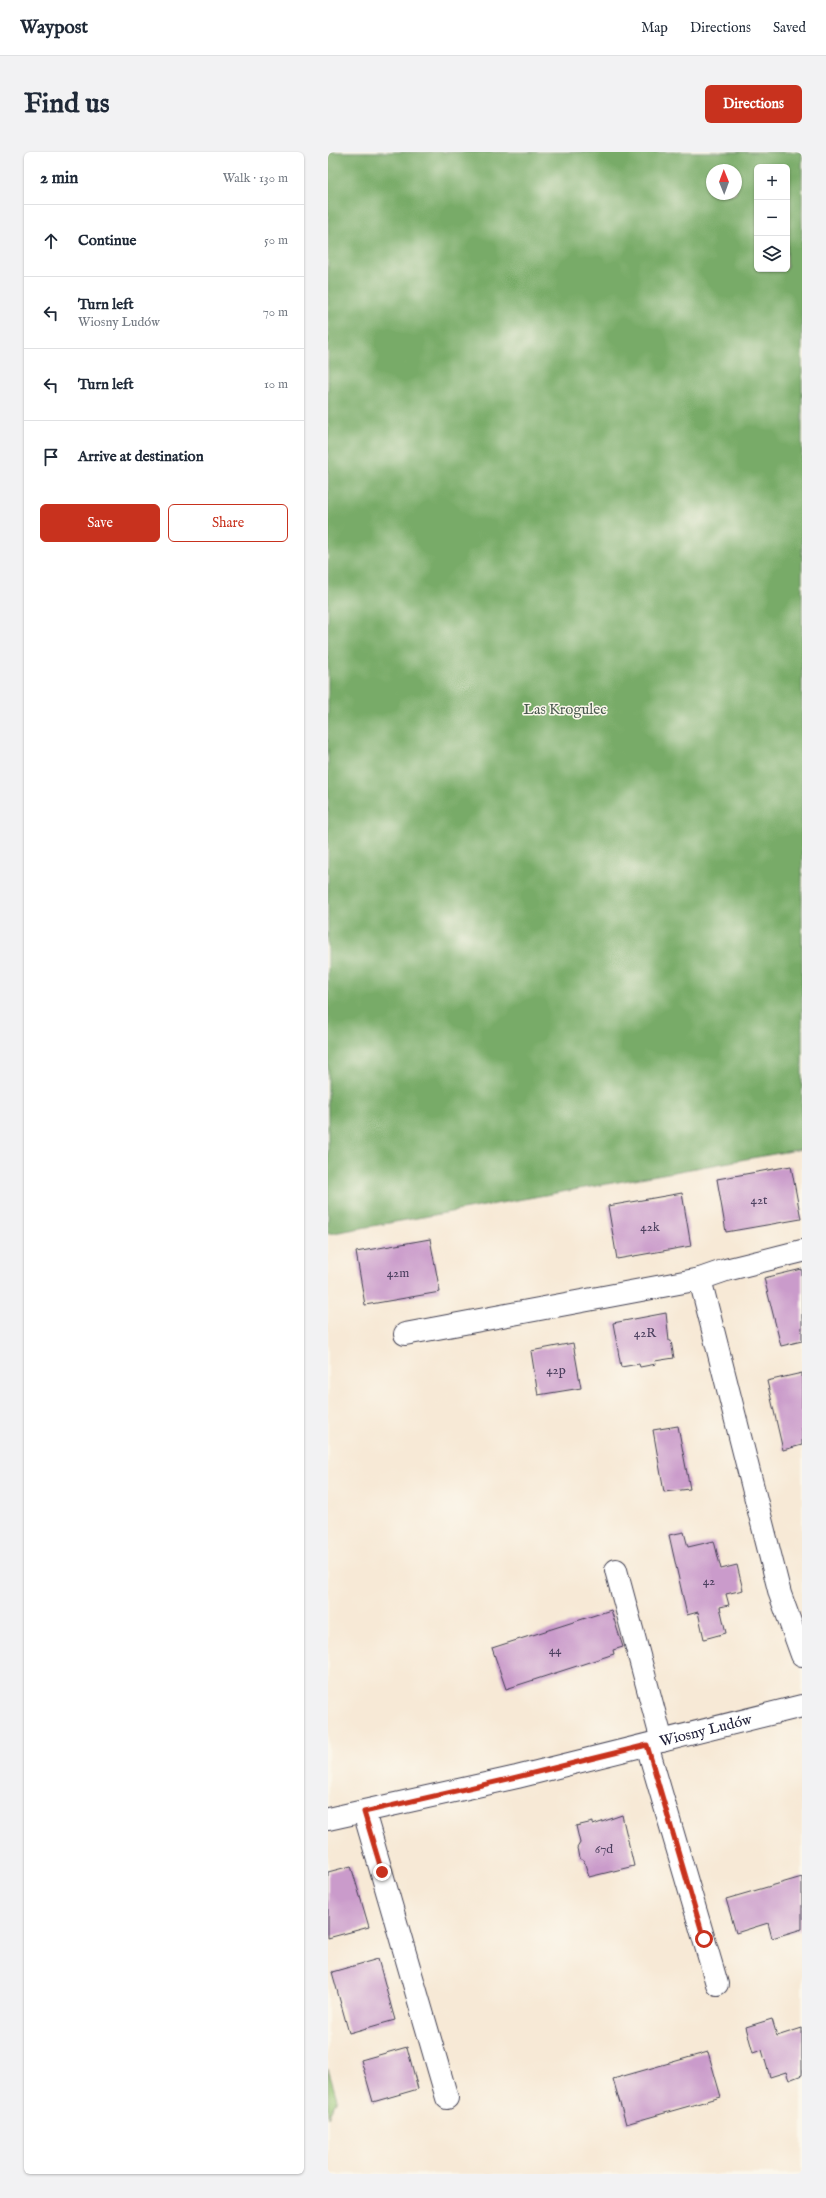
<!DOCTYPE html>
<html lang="en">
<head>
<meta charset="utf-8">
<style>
	body { margin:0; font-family:"IM FELL English",serif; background:#f2f2f3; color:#1f2937 }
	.controls { position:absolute; right:12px; top:12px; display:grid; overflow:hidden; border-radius:6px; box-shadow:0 1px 3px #0004 }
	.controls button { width:36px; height:36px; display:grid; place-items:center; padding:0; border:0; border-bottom:1px solid #e0e1e3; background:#fff; color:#1f2937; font:20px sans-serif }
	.compass { position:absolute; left:378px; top:12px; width:36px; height:36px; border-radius:50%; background:#fff; box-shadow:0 1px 3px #0004; rotate:359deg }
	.stop { position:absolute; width:12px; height:12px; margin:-9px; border:3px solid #c8321e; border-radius:50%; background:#fff }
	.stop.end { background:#c8321e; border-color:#fff; box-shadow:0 1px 4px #0008 }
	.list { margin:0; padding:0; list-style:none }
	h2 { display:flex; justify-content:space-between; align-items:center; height:52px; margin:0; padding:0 16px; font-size:17px }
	h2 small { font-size:13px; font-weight:400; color:#747a83 }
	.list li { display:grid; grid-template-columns:26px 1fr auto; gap:12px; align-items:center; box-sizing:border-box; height:72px; padding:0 16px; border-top:1px solid #e0e1e3 }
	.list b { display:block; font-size:15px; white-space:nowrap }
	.list p { margin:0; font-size:13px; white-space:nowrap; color:#747a83 }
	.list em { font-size:13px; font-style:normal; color:#747a83 }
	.actions { display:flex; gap:8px; padding:12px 16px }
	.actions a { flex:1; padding:9px 0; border:1px solid #c8321e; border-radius:6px; text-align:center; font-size:14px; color:#c8321e }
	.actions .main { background:#c8321e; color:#fff }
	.icon { flex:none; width:22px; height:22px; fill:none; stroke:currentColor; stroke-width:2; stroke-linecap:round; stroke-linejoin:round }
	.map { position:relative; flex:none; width:474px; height:2022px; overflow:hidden; border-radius:6px }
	header { display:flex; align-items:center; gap:24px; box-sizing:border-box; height:56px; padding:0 20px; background:#fff; border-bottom:1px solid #e0e1e3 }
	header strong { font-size:19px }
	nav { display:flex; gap:22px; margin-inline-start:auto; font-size:14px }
	.intro { display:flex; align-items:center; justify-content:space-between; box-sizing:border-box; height:96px; padding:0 24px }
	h1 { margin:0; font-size:28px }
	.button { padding:10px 18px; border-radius:6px; background:#c8321e; color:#fff; font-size:14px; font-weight:700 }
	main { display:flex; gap:24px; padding:0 24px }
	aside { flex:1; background:#fff; border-radius:6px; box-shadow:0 1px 3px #0004 }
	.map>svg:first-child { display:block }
	.green { fill:#96c676; stroke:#5c7458 }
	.forest { fill:#78ab67; stroke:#4d6651; fill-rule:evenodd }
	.building { fill:#ca9bcb }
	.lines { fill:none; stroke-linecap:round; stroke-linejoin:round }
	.minor-casing { stroke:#424052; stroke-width:24 }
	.minor { stroke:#fff; stroke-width:22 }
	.route { stroke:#c8321e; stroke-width:5 }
	.labels { text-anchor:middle; stroke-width:3; stroke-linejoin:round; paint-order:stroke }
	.number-label { font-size:13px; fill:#4c405f }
	.park-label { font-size:15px; fill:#4b5b50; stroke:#fbf7ec }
	.street-label { font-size:15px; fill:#22223b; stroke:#fbf7ec }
</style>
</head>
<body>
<header>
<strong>Waypost</strong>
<nav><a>Map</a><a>Directions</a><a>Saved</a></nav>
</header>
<div class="intro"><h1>Find us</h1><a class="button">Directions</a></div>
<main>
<aside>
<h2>2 min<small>Walk · 130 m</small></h2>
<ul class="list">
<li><svg class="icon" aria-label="ahead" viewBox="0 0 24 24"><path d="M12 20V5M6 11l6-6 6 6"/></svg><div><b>Continue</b></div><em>50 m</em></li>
<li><svg class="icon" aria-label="left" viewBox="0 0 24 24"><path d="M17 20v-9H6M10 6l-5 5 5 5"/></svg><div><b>Turn left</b><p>Wiosny Ludów</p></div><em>70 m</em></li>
<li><svg class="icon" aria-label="left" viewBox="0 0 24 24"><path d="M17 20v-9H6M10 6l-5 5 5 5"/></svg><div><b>Turn left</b></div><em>10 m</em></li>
<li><svg class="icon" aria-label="arrive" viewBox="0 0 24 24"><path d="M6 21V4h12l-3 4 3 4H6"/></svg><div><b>Arrive at destination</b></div></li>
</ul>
<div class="actions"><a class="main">Save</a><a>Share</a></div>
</aside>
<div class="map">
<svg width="474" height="2022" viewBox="0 0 474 2022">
	<rect width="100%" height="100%" fill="#fbf7ec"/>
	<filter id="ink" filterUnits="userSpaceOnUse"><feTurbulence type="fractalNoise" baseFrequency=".025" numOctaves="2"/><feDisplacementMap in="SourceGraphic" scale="8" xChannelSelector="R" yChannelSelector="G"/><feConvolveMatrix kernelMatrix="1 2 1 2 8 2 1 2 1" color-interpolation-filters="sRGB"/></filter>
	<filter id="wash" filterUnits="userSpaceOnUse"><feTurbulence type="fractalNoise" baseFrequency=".012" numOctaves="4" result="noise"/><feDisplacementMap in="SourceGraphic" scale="16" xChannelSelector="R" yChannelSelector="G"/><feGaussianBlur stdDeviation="0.9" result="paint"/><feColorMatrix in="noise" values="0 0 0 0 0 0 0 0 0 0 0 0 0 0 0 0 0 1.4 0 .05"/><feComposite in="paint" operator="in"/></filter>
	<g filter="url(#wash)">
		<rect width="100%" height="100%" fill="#f7e9d6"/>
		<path class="green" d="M0 1917 9 1947 0 1965Z"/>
		<path class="forest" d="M0 0H474V997L0 1082ZM429 15H459V117H429ZM384 18H408V42H384Z"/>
		<g id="blocks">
			<path class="building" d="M463 1014 473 1067 398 1080 389 1027Z
				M354 1041 363 1094 289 1107 280 1054Z
				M102 1087 112 1140 37 1153 28 1100Z
				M474 1117V1189L453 1194 436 1126Z
				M338 1161 341 1189H343L346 1206 327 1209 328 1212 312 1215 311 1212 293 1215 285 1171Z
				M245 1191 253 1236 210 1243 203 1199Z
				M474 1221V1293L455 1298 439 1229Z
				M350 1274 362 1337 336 1340 325 1278Z
				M356 1380 360 1395 386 1389 393 1417 409 1413 415 1438 398 1442 401 1453 392 1455 398 1481 376 1487 370 1460 359 1463 341 1383Z
				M283 1458 295 1495 285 1498 286 1502 178 1537 164 1496Z
				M294 1663 306 1714 261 1725 256 1709 251 1706 249 1696 252 1691 248 1674 265 1670V1673Z
				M23 1714 41 1775 0 1786V1720Z
				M474 1725V1777L444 1786 440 1771 408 1781 398 1747Z
				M50 1807 67 1868 21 1881 4 1820Z
				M444 1867 449 1884 474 1876V1923L461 1928 458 1920 442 1925 434 1898 425 1901 418 1875Z
				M79 1895 90 1937 45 1950 33 1908Z
				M380 1900 393 1945 298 1972 285 1927Z"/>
		</g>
	</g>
	<g filter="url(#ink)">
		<use href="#blocks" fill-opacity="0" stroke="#424052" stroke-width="1"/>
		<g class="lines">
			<defs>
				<g id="minor">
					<path d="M372 1127 398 1118 474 1099"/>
					<path d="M77 1182 372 1127 452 1442 474 1503"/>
					<path d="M288 1418 334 1589"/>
					<path d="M319 1593 389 1832"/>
					<path d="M36 1660 119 1946"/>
					<path id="s1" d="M0 1667 189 1625 474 1554"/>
				</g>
			</defs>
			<use href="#minor" class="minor-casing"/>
			<use href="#minor" class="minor"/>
		</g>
	</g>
	<g class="lines" filter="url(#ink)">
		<path class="route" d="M54 1720 36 1660 189 1625 319 1593 376 1787"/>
	</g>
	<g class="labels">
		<g class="number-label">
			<text x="431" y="1052">42t</text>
			<text x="322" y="1079">42k</text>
			<text x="70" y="1125">42m</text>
			<text x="317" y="1185">42R</text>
			<text x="228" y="1222">42p</text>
			<text x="381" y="1433">42</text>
			<text x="227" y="1502">44</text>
			<text x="276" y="1701">67d</text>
		</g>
		<g class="park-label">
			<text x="237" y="562">Las Krogulec</text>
		</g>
		<g class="street-label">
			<text dy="5" stroke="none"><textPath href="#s1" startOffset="388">Wiosny Ludów</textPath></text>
		</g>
	</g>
</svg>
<div class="controls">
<button>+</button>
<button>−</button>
<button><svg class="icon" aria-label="layers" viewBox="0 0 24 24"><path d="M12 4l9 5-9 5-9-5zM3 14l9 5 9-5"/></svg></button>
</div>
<svg class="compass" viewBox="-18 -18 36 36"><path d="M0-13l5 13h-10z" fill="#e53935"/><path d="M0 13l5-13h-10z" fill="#747a83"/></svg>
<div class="stop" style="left:376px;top:1787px"></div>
<div class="stop end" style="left:54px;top:1720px"></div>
</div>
</main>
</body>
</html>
